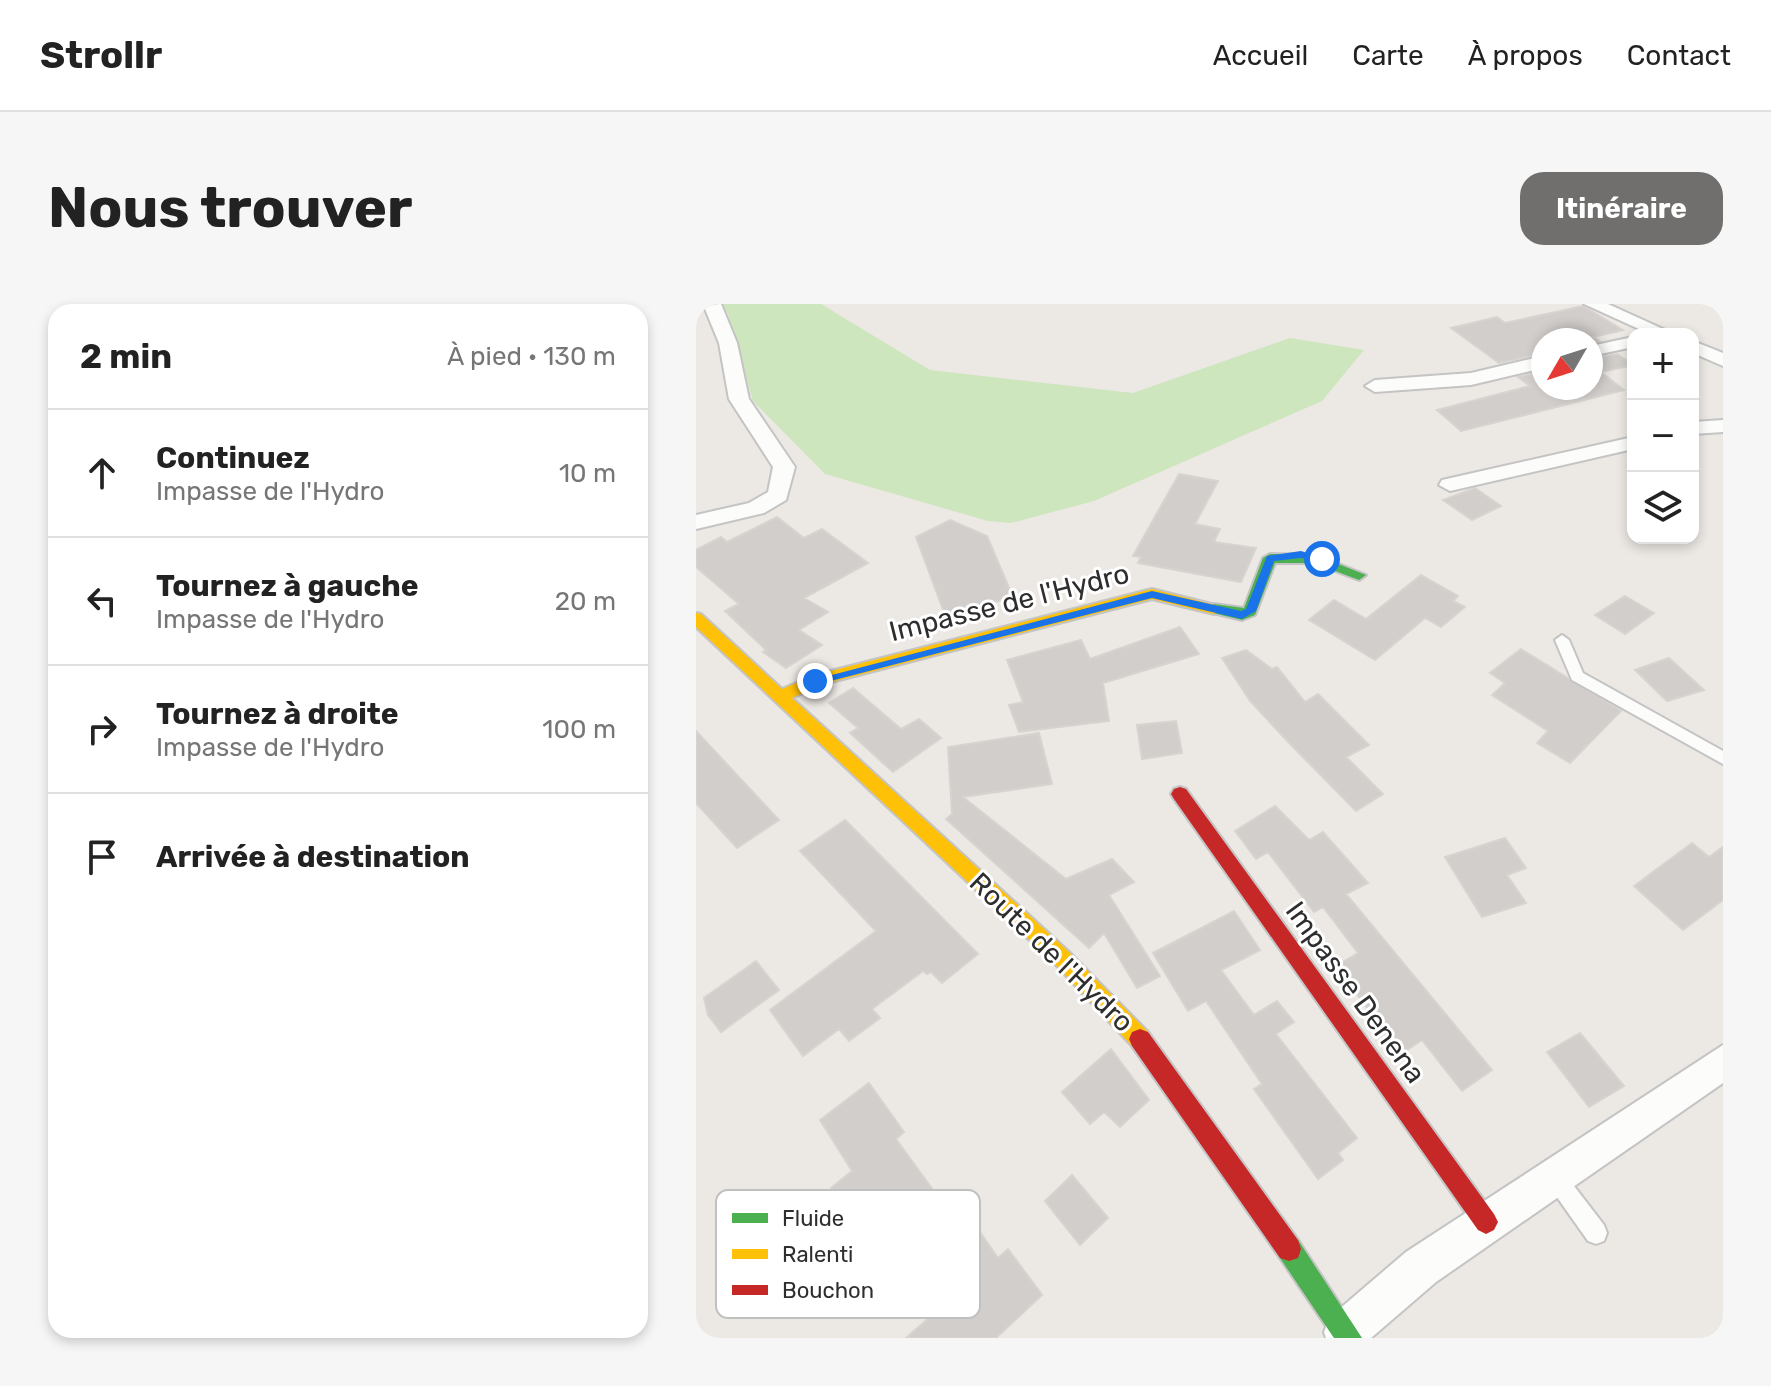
<!DOCTYPE html>
<html lang="fr">
<head>
<meta charset="utf-8">
<style>
	body { margin:0; font-family:Rubik,sans-serif; background:#f6f6f6; color:#222 }
	.controls { position:absolute; right:24px; top:24px; display:grid; overflow:hidden; border-radius:16px; box-shadow:0 4px 12px #0003 }
	.controls button { width:72px; height:72px; display:grid; place-items:center; padding:0; border:0; border-bottom:2px solid #e0e0e0; background:#fff; color:#222; font:40px sans-serif }
	.compass { position:absolute; left:835px; top:24px; width:72px; height:72px; border-radius:50%; background:#fff; box-shadow:0 4px 12px #0003; rotate:231deg }
	.stop { position:absolute; width:24px; height:24px; margin:-18px; border:6px solid #1a73e8; border-radius:50%; background:#fff }
	.stop.end { background:#1a73e8; border-color:#fff; box-shadow:0 2px 8px #0008 }
	.list { margin:0; padding:0; list-style:none }
	h2 { display:flex; justify-content:space-between; align-items:center; height:104px; margin:0; padding:0 32px; font-size:34px }
	h2 small { font-size:26px; font-weight:400; color:#767676 }
	.list li { display:grid; grid-template-columns:52px 1fr auto; gap:24px; align-items:center; box-sizing:border-box; height:128px; padding:0 32px; border-top:2px solid #e0e0e0 }
	.list b { display:block; font-size:30px; white-space:nowrap }
	.list p { margin:0; font-size:26px; white-space:nowrap; color:#767676 }
	.list em { font-size:26px; font-style:normal; color:#767676 }
	.icon { flex:none; width:44px; height:44px; fill:none; stroke:currentColor; stroke-width:2; stroke-linecap:round; stroke-linejoin:round }
	.map { position:relative; flex:none; width:1027px; height:1034px; overflow:hidden; border-radius:24px }
	header { display:flex; align-items:center; gap:48px; box-sizing:border-box; height:112px; padding:0 40px; background:#fff; border-bottom:2px solid #e0e0e0 }
	header strong { font-size:38px }
	nav { display:flex; gap:44px; margin-inline-start:auto; font-size:28px }
	.intro { display:flex; align-items:center; justify-content:space-between; box-sizing:border-box; height:192px; padding:0 48px }
	h1 { margin:0; font-size:56px }
	.button { padding:20px 36px; border-radius:24px; background:#706f6e; color:#fff; font-size:28px; font-weight:700 }
	main { display:flex; gap:48px; padding:0 48px }
	aside { flex:1; background:#fff; border-radius:24px; box-shadow:0 4px 12px #0003 }
	.map>svg:first-child { display:block }
	.green { fill:#cee6be }
	.building { fill:#d1cecb; stroke:#d7d4d0; stroke-width:2 }
	.lines { fill:none; stroke-linecap:round; stroke-linejoin:round }
	.lane-casing { stroke:#c5c4c5; stroke-width:4 }
	.street-casing { stroke:#c5c4c5; stroke-width:4 }
	.fast-casing { stroke:#c5c4c5; stroke-width:4 }
	.slow-casing { stroke:#c5c4c5; stroke-width:4 }
	.jam-casing { stroke:#c5c4c5; stroke-width:4 }
	.lane { fill:#fcfcfb; fill-rule:evenodd }
	.street { fill:#fcfcfb; fill-rule:evenodd }
	.fast { fill:#4caf50; fill-rule:evenodd }
	.slow { fill:#ffc107; fill-rule:evenodd }
	.jam { fill:#c62828; fill-rule:evenodd }
	.route { fill:#1a73e8 }
	.labels { text-anchor:middle; stroke-width:6; stroke-linejoin:round; paint-order:stroke }
	.street-label { font-size:28px; fill:#2e2e2e; stroke:#fff }
	.key { fill:#fff; stroke:#c0c0c0; stroke-width:2 }
	.key-label { font-size:22px; fill:#2e2e2e }
</style>
</head>
<body>
<header>
<strong>Strollr</strong>
<nav><a>Accueil</a><a>Carte</a><a>À propos</a><a>Contact</a></nav>
</header>
<div class="intro"><h1>Nous trouver</h1><a class="button">Itinéraire</a></div>
<main>
<aside>
<h2>2 min<small>À pied · 130 m</small></h2>
<ul class="list">
<li><svg class="icon" aria-label="ahead" viewBox="0 0 24 24"><path d="M12 20V5M6 11l6-6 6 6"/></svg><div><b>Continuez</b><p>Impasse de l'Hydro</p></div><em>10 m</em></li>
<li><svg class="icon" aria-label="left" viewBox="0 0 24 24"><path d="M17 20v-9H6M10 6l-5 5 5 5"/></svg><div><b>Tournez à gauche</b><p>Impasse de l'Hydro</p></div><em>20 m</em></li>
<li><svg class="icon" aria-label="right" viewBox="0 0 24 24"><path d="M7 20v-9h11M14 6l5 5-5 5"/></svg><div><b>Tournez à droite</b><p>Impasse de l'Hydro</p></div><em>100 m</em></li>
<li><svg class="icon" aria-label="arrive" viewBox="0 0 24 24"><path d="M6 21V4h12l-3 4 3 4H6"/></svg><div><b>Arrivée à destination</b></div></li>
</ul>
</aside>
<div class="map">
<svg width="1027" height="1034" viewBox="0 0 1027 1034">
	<rect width="100%" height="100%" fill="#ece8e4"/>
	<path class="green" d="M24 0H125L234 66 437 89 594 34 668 46 626 97 398 197 315 219 292 217 129 170 57 97 32 10Z"/>
	<path class="building" d="M887 2 927 26 897 33 903 37 895 39V36H847V49L803 59 755 24 801 13 809 19Z
		M921 50 937 61 905 68 928 86 765 127 741 106 834 82 822 73 847 67V84H895V55Z
		M483 170 522 177 499 220 524 225 518 238 560 244 545 278 442 259 445 253 437 252Z
		M779 184 805 202 776 216 747 196Z
		M81 213 108 234 126 225 172 259 108 294 132 308 103 326 126 341 90 364 67 348 70 346 29 307 43 300 0 263V246L25 233 31 238Z
		M254 216 291 232 317 293 249 311 220 233Z
		M725 271 762 292 757 297 769 303 745 323 729 314 679 356 613 316 638 296 670 315Z
		M929 292 958 309 929 330 899 311Z
		M484 323 503 350 407 379 413 417 323 428 313 401 327 398 311 356 385 336 394 355Z
		M825 345 925 407 874 459 841 439 852 427 796 391 809 379 794 369Z
		M550 346 576 365 581 363 609 398 622 390 673 441 650 453 687 490 660 507 596 442 554 397 526 354Z
		M973 354 1008 386 971 397 939 366Z
		M157 384 205 425 223 415 245 434 197 468 154 429 162 424 133 399Z
		M480 417 486 449 446 455 441 421Z
		M0 427 83 516 41 544 0 499Z
		M343 429 356 480 267 493 370 575 416 555 438 578 413 591 464 672 441 684 408 629 393 644 250 515 256 510 252 443Z
		M579 502 613 536 627 528 672 579 650 590 796 766 766 787 726 736 705 750 640 662 662 649 627 603 618 608 572 548 560 555 539 527Z
		M149 516 282 650 246 679 235 668 231 670 227 667 176 705 184 714 153 737 143 725 107 752 74 706 180 627 104 547Z
		M809 534 830 564 811 571 830 599 786 613 749 553Z
		M996 539 1013 553 1027 543V596L987 626 938 582Z
		M538 607 564 646 525 666 558 711 581 697 598 718 580 730 661 834 642 849 647 856 622 875 558 785 566 780 510 697 492 707 457 649Z
		M60 657 83 686 25 728 12 711 8 694Z
		M884 729 928 782 893 803 851 748Z
		M415 745 453 796 424 823 408 808 394 820 366 788Z
		M173 779 208 828 200 835 248 901 259 892 302 954 312 945 346 991 300 1034H210L243 1005 198 934 176 952 135 884 156 867 124 816Z
		M376 871 412 914 384 941 349 897Z"/>
	<g class="lines">
		<defs>
			<path id="lane" d="M866 331 873 336 887 369 1027 447V460L876 376 859 336Z
				M858 862 865 865 908 921 911 929 908 937 900 940 892 937 851 879 848 872 851 865Z"/>
			<path id="street" d="M7 0H25L41 39 53 95 99 163 90 196 68 209 0 225V211L53 199 72 188 77 163 33 95 23 39Z
				M888 0H912L978 30H954Z
				M937 33V43L895 52V42Z
				M997 37 1027 49V62L997 49Z
				M847 52V64L775 81 679 88 669 82 679 76 775 69Z
				M1027 116V128L997 130V118Z
				M937 133V145L754 187 743 181 746 176Z
				M1027 741V779L740 978 675 1034H630L628 1028 634 1013 710 948Z"/>
			<path id="fast" d="M574 250 620 251 670 271 663 276 618 259H579L559 311 546 316 513 308 511 305 518 300 548 304 567 254Z
				M593 933 602 936 666 1034H638L584 954 581 945 584 936Z"/>
			<path id="slow" d="M456 285 523 302 525 305 518 310 456 295 124 381 96 394 372 647 452 728 455 735 452 742 444 745 436 742 358 659 0 323V309L5 310 86 385 119 371Z"/>
			<path id="jam" d="M484 483 490 485 798 910 802 918 798 926 790 930 782 926 478 495 475 490 478 485Z
				M444 725 452 728 602 936 605 945 602 954 593 957 584 954 436 742 433 735 436 728Z"/>
		</defs>
		<use href="#lane" class="lane-casing"/>
		<use href="#street" class="street-casing"/>
		<use href="#fast" class="fast-casing"/>
		<use href="#slow" class="slow-casing"/>
		<use href="#jam" class="jam-casing"/>
		<use href="#lane" class="lane"/>
		<use href="#street" class="street"/>
		<use href="#fast" class="fast"/>
		<use href="#slow" class="slow"/>
		<use href="#jam" class="jam"/>
	</g>
	<path class="route" d="M605 247 631 255 626 258 605 254 578 257 560 307 546 315 456 294 119 381 113 377 456 287 545 307 550 305 571 252Z"/>
	<g class="labels">
		<g class="street-label">
			<text transform="translate(313 298) rotate(-14)" y="10">Impasse de l'Hydro</text>
			<text transform="translate(356 648) rotate(44)" y="10">Route de l'Hydro</text>
			<text transform="translate(660 688) rotate(54)" y="10">Impasse Denena</text>
		</g>
	</g>
	<rect x="20" y="886" width="264" height="128" rx="12" class="key"/>
	<rect x="36" y="909" width="36" height="10" fill="#4caf50"/>
	<rect x="36" y="945" width="36" height="10" fill="#ffc107"/>
	<rect x="36" y="981" width="36" height="10" fill="#c62828"/>
	<g class="key-label">
		<text x="86" y="922">Fluide</text>
		<text x="86" y="958">Ralenti</text>
		<text x="86" y="994">Bouchon</text>
	</g>
</svg>
<div class="controls">
<button>+</button>
<button>−</button>
<button><svg class="icon" aria-label="layers" viewBox="0 0 24 24"><path d="M12 4l9 5-9 5-9-5zM3 14l9 5 9-5"/></svg></button>
</div>
<svg class="compass" viewBox="-18 -18 36 36"><path d="M0-13l5 13h-10z" fill="#e53935"/><path d="M0 13l5-13h-10z" fill="#767676"/></svg>
<div class="stop" style="left:626px;top:255px"></div>
<div class="stop end" style="left:119px;top:377px"></div>
</div>
</main>
</body>
</html>
